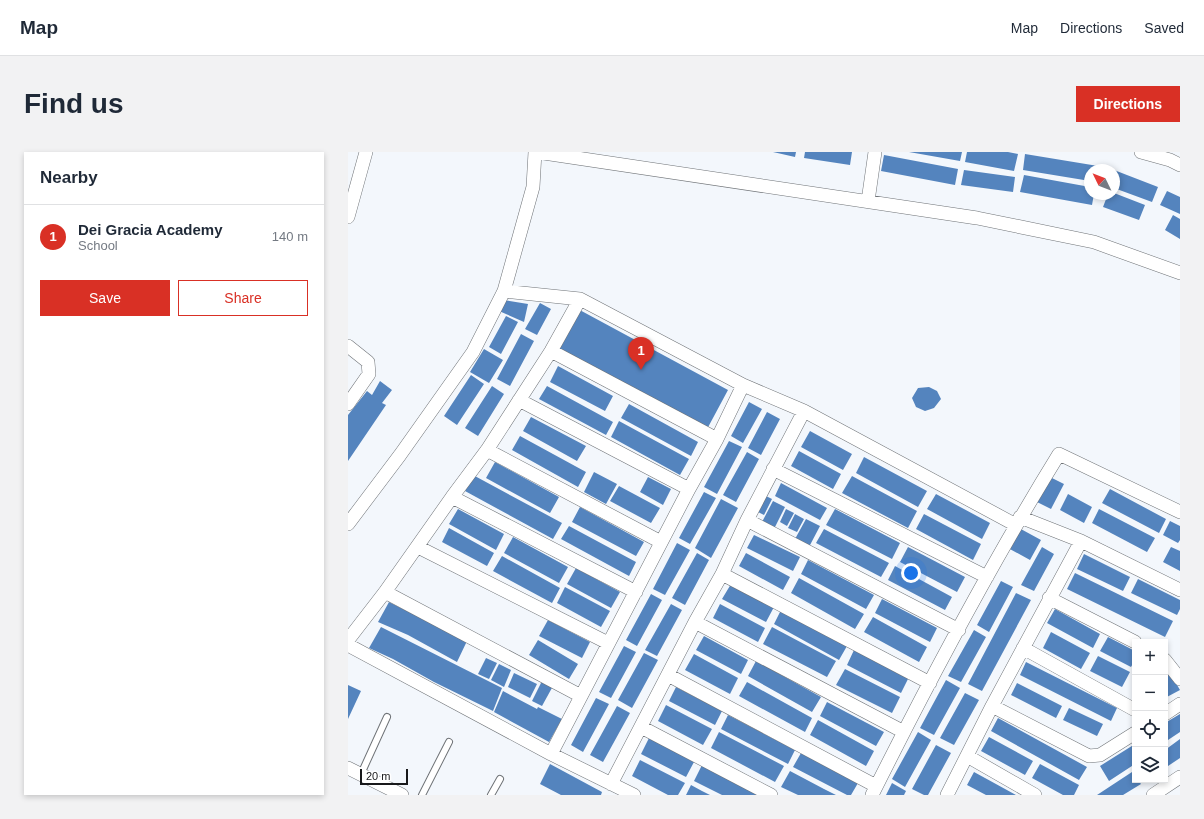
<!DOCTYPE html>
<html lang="en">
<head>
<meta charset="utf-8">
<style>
	body { margin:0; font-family:Helvetica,sans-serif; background:#f2f2f3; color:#1f2937 }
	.controls { position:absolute; right:12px; bottom:12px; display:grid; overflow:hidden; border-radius:0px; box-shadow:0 2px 6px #0003 }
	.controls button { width:36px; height:36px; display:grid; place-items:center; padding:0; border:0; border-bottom:1px solid #e0e1e3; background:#fff; color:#1f2937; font:20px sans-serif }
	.compass { position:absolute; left:736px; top:12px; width:36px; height:36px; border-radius:50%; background:#fff; box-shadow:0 2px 6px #0003; rotate:313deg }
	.scale { position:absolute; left:12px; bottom:10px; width:48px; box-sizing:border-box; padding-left:4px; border:2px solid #18191b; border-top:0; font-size:11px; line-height:14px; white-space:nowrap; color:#18191b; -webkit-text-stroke:3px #fff; paint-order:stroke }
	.you { position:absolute; left:563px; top:421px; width:14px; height:14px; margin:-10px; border:3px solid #fff; border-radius:50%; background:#1a73e8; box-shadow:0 0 0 6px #1a73e833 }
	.badge { display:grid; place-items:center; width:26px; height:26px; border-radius:50%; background:#d93025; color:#fff; font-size:13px; font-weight:700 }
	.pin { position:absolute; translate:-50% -33px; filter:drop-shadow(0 1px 2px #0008) }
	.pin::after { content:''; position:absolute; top:21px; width:14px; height:12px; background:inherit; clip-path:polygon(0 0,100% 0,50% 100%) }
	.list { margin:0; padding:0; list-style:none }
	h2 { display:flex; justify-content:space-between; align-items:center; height:52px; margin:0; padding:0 16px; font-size:17px }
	h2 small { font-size:13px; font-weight:400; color:#747a83 }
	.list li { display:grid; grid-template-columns:26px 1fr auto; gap:12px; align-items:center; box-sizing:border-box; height:64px; padding:0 16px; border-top:1px solid #e0e1e3 }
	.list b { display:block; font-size:15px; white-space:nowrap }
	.list p { margin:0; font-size:13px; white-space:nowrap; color:#747a83 }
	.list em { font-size:13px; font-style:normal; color:#747a83 }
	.actions { display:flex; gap:8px; padding:12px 16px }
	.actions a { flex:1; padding:9px 0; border:1px solid #d93025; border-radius:0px; text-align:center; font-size:14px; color:#d93025 }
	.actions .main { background:#d93025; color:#fff }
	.icon { flex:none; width:22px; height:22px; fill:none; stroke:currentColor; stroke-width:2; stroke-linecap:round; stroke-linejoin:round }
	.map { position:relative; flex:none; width:832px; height:643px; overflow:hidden; border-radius:0px }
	header { display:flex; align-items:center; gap:24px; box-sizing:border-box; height:56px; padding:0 20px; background:#fff; border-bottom:1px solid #e0e1e3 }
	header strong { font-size:19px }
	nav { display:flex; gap:22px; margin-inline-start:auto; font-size:14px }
	.intro { display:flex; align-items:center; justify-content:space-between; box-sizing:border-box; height:96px; padding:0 24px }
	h1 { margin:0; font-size:28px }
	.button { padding:10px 18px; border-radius:0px; background:#d93025; color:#fff; font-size:14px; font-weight:700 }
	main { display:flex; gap:24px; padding:0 24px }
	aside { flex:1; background:#fff; border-radius:0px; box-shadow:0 2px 6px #0003 }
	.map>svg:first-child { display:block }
	.building { fill:#5484be }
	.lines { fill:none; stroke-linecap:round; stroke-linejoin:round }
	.service-casing { stroke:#6f7377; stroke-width:8 }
	.minor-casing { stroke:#6f7377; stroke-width:14 }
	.service { stroke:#fff; stroke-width:6 }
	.minor { stroke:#fff; stroke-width:13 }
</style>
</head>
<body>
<header>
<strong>Map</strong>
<nav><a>Map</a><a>Directions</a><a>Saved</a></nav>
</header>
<div class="intro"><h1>Find us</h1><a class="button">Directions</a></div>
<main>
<aside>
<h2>Nearby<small></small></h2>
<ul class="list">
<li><span class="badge">1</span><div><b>Dei Gracia Academy</b><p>School</p></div><em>140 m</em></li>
</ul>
<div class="actions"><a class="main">Save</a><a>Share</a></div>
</aside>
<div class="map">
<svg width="832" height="643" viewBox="0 0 832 643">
	<rect width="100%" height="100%" fill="#f3f7fc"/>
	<path class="building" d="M425 0H448L447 5Z
		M457 0H504L502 13 456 6Z
		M561 0H614L612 9Z
		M619 0H660L670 2 666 19 617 10Z
		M677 2 750 14 749 18H742V29L675 18Z
		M536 3 610 17 607 33 533 19Z
		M616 18 667 25 665 40 613 33Z
		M766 18 810 35 804 50 766 36Z
		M676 23 742 35V42H746L744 53 672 40Z
		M819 39 832 45V62L812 53Z
		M766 41 797 53 791 68 755 55 760 42Z
		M825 63 832 67V87L817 78Z
		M155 148 180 152 176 170 151 159Z
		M192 151 203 157 189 183 177 177Z
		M228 156 380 238 358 279 207 197Z
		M158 164 170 170 153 202 141 195Z
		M173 182 186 189 162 234 149 227Z
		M136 197 155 208 141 231 122 220Z
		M210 214 265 244 257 259 202 230Z
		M123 223 136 232 109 273 96 264Z
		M32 229 44 238 34 251 38 253 0 309V263L19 239 24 243Z
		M144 234 156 242 130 284 117 276Z
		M199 234 265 270 258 283 191 247Z
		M581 235 589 239 593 247 586 256 577 259 568 255 564 246 570 236Z
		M401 250 414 257 395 291 383 284Z
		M281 252 350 290 343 304 273 266Z
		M419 260 432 267 413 303 400 296Z
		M183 265 238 294 229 309 175 279Z
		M271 269 341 307 332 323 263 285Z
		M462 279 504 302 495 318 453 295Z
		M172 284 238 320 230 335 164 298Z
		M381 289 394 295 369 342 356 335Z
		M451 299 493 322 485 337 443 314Z
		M399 300 411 307 388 350 375 343Z
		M516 305 579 339 570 355 508 321Z
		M147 310 211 345 202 361 138 326Z
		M246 320 269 332 258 352 236 340Z
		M125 323 214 371 205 387 117 339Z
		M504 324 569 359 560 376 494 341Z
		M300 325 323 337 315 353 292 340Z
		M702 325 716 332 703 357 689 350Z
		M433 331 479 356 472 368 427 344Z
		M271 334 312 356 303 371 262 349Z
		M762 337 818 367 811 381 754 351Z
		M356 340 368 346 342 392 331 386Z
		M588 342 642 371 634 387 579 357Z
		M720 342 744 355 736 371 712 358Z
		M416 343 424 347 416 363 408 359Z
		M373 347 390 356 363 406 347 396Z
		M425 349 437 355 426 377 414 370Z
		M232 355 296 390 288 404 224 370Z
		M110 357 156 382 148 398 101 372Z
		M438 357 446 361 439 374 432 370Z
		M487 357 552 391 544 407 478 373Z
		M751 357 807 386 799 400 744 371Z
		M447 362 456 367 449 380 440 376Z
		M576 362 633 392 625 408 568 377Z
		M458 367 472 374 461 395 447 387Z
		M822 369 832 374V388L830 391 815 383Z
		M221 374 288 410 281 424 213 387Z
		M101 376 146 401 139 414 94 390Z
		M671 376 693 388 682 408 660 396Z
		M476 377 541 411 533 425 468 391Z
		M406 383 452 405 445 419 399 396Z
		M165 385 220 415 211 431 156 401Z
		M329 391 342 398 317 443 305 437Z
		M560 395 617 425 609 440 552 410Z
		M694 395 706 402 686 439 673 433Z
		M823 395 832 399V419L815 410Z
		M349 401 361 408 337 453 324 446Z
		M398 401 442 425 435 438 391 414Z
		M736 402 782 425 775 439 729 417Z
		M154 404 212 436 204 451 145 419Z
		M460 408 526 443 518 457 453 422Z
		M547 414 604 445 597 458 540 428Z
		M228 416 272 440 263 456 219 432Z
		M727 421 825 469 817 485 719 437Z
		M451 426 516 462 507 477 443 441Z
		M790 427 832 448V457L829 463 783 441Z
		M653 429 665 435 641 480 629 473Z
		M383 432 426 455 418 470 374 447Z
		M217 435 262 459 253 475 209 451Z
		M668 441 683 448 634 539 620 532Z
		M303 442 314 448 289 494 278 488Z
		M534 447 589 476 582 490 527 461Z
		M41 450 119 489 109 510 60 483 30 470Z
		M323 452 334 458 309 504 297 498Z
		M372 452 417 476 410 490 365 466Z
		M707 457 752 482 745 496 699 471Z
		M433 458 499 494 491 508 426 472Z
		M525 465 579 495 571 510 516 480Z
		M200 468 242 490 234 506 191 484Z
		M33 475 154 536 145 559 86 530 45 507 21 496Z
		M424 475 488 509 479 525 415 492Z
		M626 478 638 485 613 530 600 524Z
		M703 480 742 501 733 517 695 496Z
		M356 484 400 508 393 522 348 498Z
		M760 485 787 499V508L783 515 752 499Z
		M190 488 230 512 221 527 181 503Z
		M276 494 288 500 263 546 251 540Z
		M506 498 561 525 553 541 499 513Z
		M296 501 310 508 284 556 270 548Z
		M346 502 390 526 382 542 337 518Z
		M750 504 782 520 774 535 742 519Z
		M138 506 149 511 141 527 130 522Z
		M408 509 473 545 464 560 400 524Z
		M678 510 769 556 763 569 672 523Z
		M151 512 163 518 156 535 143 528Z
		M497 517 552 545 544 561 488 533Z
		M166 521 189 532 182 546 160 535Z
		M822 521 832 538 817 546V524Z
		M598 528 612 536 586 583 572 576Z
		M194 529 205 534 194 554 184 549Z
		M399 530 464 566 457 580 391 544Z
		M669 531 714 554 708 566 663 543Z
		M0 533 13 539 0 567Z
		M328 535 374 559 367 573 321 549Z
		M155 539 189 557 190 555 214 567 201 590 146 560Z
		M617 541 631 548 606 593 592 586Z
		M248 546 261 552 235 600 223 593Z
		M479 550 536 580 528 594 472 564Z
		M318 553 364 577 355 593 310 569Z
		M269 554 282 561 255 610 242 603Z
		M721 556 755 572 749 584 715 568Z
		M832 562V580L817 590V571Z
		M380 563 447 598 440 612 373 577Z
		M650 566 739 615 731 628 643 579Z
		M470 568 526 599 518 614 462 583Z
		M371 580 436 614 427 630 363 596Z
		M570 580 583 588 557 635 544 627Z
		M641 585 685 609 677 623 633 599Z
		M301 586 346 610 338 625 293 602Z
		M832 587V606L817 616V598Z
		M787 592V612L761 629 752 614Z
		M588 593 603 601 580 643H576L564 637Z
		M453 601 510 631 503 643H499L445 615Z
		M292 608 337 631 330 643H320L284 624Z
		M202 612 254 640 253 643H213L192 632Z
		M692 612 731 633 726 643H715L684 626Z
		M354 613 411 643H374L346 629Z
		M442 619 476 637 488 643H450L433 635Z
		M626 620 637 626 668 643H638L619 633Z
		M784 620 787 623V628H790L793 632 775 643H749Z
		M544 631 558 639 556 643H538Z
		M343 633 354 639 362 643H338Z"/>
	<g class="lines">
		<defs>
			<path id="service" d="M13 622 39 565
				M74 643 101 590
				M143 643 152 627"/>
			<path id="minor" d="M189 0 629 66 746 90 832 121
				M793 0 822 8 832 13
				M520 49 527 0
				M0 65 18 0
				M156 139 232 147 395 233 456 259 668 373
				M0 194 20 210 21 222 0 252
				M203 199 369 287
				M171 248 341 337
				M139 298 313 390
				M425 317 639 425
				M104 345 288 440
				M672 365 733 389 832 438
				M399 368 611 478
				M0 372 52 303 125 200 156 139 185 35 187 0
				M70 395 260 491
				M374 422 582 531
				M37 440 233 544
				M701 446 787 490
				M347 470 556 580
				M0 488 37 440 104 345 139 298 203 199 232 147
				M0 493 203 602 286 643
				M675 496 787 558
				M817 508 832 527
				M320 523 528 634
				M644 554 741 604 752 603 787 581
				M817 562 832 552
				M293 575 423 643
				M203 602 341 337 369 287 395 233
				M619 604 687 643
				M0 616 54 643
				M263 632 347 470 374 422 399 368 456 259
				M524 643C582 527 643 412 711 302L832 360
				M599 643 644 554 733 389
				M805 643 832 625"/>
		</defs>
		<use href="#service" class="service-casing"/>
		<use href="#minor" class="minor-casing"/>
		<use href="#service" class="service"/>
		<use href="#minor" class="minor"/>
	</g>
</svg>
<div class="controls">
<button>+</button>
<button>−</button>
<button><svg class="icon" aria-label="locate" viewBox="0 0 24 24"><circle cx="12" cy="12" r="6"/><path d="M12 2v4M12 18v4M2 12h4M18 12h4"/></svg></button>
<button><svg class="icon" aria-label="layers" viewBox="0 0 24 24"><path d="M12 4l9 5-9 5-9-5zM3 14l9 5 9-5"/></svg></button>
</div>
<svg class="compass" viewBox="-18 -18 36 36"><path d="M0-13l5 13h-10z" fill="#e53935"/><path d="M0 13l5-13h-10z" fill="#747a83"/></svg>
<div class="scale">20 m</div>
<div class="you"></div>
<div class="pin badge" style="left:293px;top:218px">1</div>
</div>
</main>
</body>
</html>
